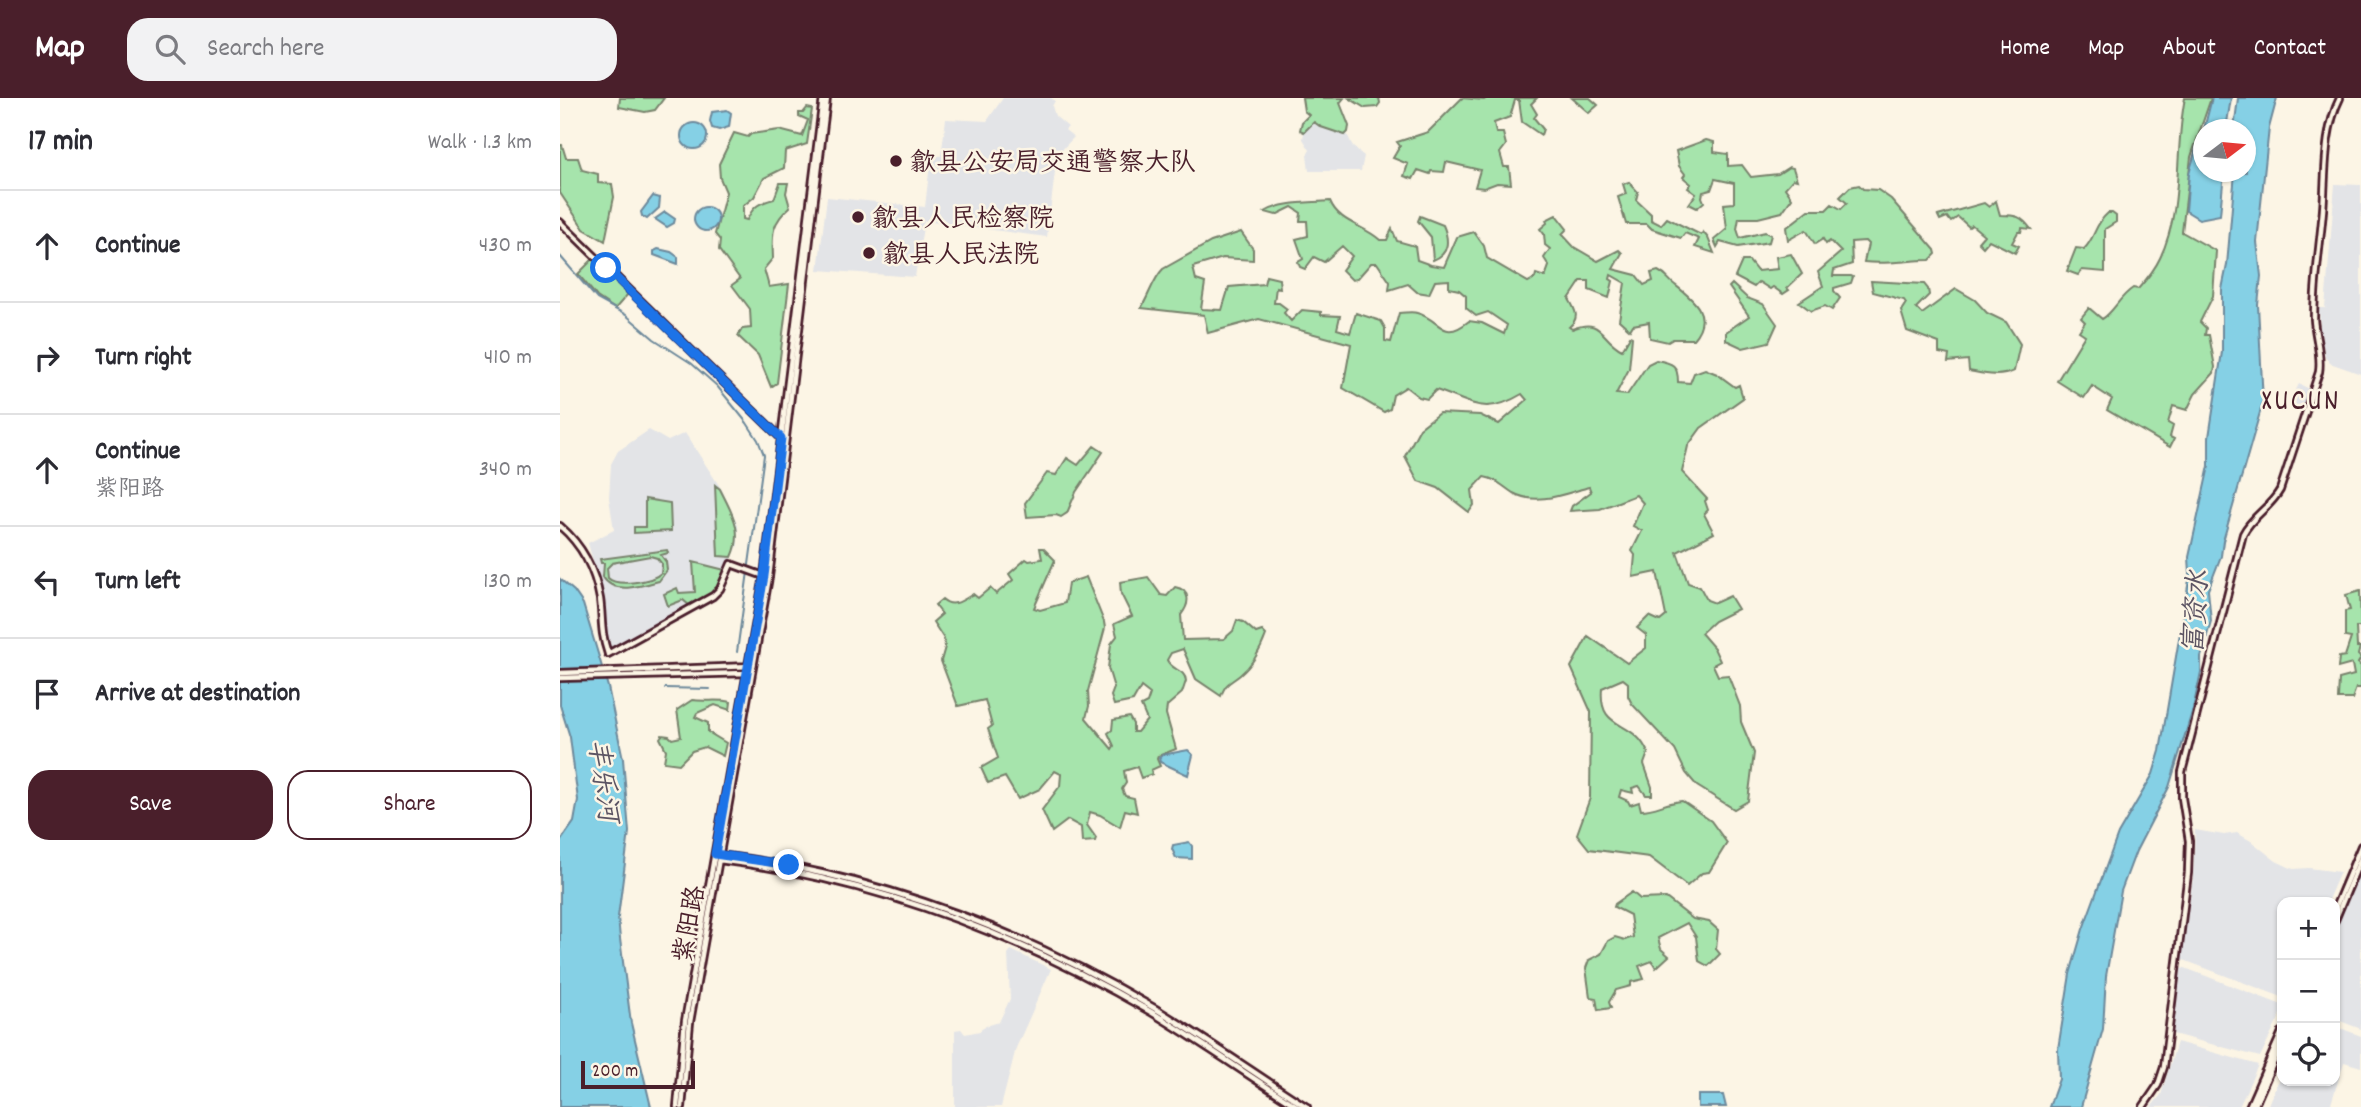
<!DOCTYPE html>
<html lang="en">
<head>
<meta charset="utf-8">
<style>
	body { margin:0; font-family:Dekko,"LXGW WenKai TC",sans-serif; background:#f2f2f3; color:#2b2b33 }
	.controls { position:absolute; right:21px; bottom:21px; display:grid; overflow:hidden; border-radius:14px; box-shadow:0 2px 5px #0004 }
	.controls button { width:63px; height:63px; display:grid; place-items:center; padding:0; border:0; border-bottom:2px solid #e1e1e2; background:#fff; color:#2b2b33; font:35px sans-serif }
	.compass { position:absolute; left:1633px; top:21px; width:63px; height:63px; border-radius:50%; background:#fff; box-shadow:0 2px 5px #0004; rotate:74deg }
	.scale { position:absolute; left:21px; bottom:18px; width:114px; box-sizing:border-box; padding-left:7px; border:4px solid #4a1f2b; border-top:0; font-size:19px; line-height:24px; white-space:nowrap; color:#4a1f2b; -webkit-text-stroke:5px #fcf5e5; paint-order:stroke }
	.stop { position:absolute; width:21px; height:21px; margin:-16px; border:5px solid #1a73e8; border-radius:50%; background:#fff }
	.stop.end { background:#1a73e8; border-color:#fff; box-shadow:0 2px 7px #0008 }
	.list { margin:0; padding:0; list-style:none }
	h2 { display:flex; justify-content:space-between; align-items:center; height:91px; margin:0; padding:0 28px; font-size:30px }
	h2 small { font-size:23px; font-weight:400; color:#7c7c81 }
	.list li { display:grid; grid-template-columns:46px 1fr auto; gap:21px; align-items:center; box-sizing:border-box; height:112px; padding:0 28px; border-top:2px solid #e1e1e2 }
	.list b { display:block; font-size:26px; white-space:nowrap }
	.list p { margin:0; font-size:23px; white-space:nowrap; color:#7c7c81 }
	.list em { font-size:23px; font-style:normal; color:#7c7c81 }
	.actions { display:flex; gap:14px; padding:21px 28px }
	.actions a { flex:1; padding:16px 0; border:2px solid #4a1f2b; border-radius:21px; text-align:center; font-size:24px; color:#4a1f2b }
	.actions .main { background:#4a1f2b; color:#fff }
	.icon { flex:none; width:38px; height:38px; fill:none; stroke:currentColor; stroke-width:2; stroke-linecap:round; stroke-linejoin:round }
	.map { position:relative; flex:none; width:1801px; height:1009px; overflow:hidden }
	header { display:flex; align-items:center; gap:42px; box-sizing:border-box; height:98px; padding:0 35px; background:#4a1f2b; color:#fff }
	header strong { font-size:33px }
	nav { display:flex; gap:38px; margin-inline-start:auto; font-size:24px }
	.search { width:490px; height:63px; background:#f2f2f3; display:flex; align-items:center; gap:18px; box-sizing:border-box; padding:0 24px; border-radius:21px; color:#7c7c81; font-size:26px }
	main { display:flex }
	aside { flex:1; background:#fff }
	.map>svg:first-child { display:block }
	.built { fill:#e3e4e7 }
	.green { fill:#a6e4ac; stroke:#78826c; stroke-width:2; fill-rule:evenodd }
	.water { fill:#85d0e5; stroke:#6d899b; stroke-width:2 }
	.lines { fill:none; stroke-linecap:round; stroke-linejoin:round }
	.stream { stroke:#6d899b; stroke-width:2 }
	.tertiary-casing { stroke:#4a1f2b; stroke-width:10 }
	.secondary-casing { stroke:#4a1f2b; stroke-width:10 }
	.tertiary { stroke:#fcf5e5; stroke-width:4.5 }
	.secondary { stroke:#fcf5e5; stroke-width:4.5 }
	.route { stroke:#1a73e8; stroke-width:9 }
	.poi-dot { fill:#4a1f2b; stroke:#fcf5e5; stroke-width:2.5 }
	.labels { text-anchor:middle; stroke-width:5; stroke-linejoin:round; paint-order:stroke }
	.poi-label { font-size:26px; fill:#4a1f2b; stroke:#fcf5e5; text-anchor:start }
	.street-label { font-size:26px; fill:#4a1f2b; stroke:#fcf5e5 }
	.water-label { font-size:28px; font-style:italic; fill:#5c5463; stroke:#fcf5e5 }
	.quarter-label { font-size:30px; letter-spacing:2px; fill:#4a1f2b; stroke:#fcf5e5 }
</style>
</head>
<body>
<header>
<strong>Map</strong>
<div class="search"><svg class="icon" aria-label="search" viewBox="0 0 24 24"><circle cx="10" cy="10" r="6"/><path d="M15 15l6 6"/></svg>Search here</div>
<nav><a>Home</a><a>Map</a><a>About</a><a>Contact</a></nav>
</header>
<main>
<aside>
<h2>17 min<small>Walk · 1.3 km</small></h2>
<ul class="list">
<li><svg class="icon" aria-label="ahead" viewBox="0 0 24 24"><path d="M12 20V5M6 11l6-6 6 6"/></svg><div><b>Continue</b></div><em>430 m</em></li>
<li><svg class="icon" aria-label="right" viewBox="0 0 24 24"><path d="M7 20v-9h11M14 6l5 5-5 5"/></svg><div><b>Turn right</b></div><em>410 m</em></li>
<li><svg class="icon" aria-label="ahead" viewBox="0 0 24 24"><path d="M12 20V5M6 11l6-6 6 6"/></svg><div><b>Continue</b><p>紫阳路</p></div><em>340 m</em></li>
<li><svg class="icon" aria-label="left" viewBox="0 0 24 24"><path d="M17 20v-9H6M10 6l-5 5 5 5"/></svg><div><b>Turn left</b></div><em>130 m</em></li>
<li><svg class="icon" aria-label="arrive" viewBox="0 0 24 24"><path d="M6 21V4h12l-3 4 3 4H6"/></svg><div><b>Arrive at destination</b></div></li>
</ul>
<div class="actions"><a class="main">Save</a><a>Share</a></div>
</aside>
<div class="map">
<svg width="1801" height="1009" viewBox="0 0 1801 1009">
	<rect width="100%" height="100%" fill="#fcf5e5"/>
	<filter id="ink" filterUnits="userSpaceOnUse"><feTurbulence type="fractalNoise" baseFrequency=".0143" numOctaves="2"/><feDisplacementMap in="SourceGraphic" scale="14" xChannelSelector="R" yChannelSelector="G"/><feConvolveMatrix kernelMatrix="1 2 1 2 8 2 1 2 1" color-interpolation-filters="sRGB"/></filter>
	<g filter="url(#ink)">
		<path class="built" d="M443 0H491L495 3 492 8 495 18 508 29 505 32 514 39 497 57 487 139 364 123 355 179 258 172 267 99 365 109 371 57 381 58 386 21 427 23Z
			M754 24 761 29 775 34 787 36 793 49 804 58 801 73H749L747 57 750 52 743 41 744 34Z
			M1775 86 1801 87V276L1770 265 1765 258 1760 232 1759 210H1765Z
			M1739 286 1752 292 1745 312 1729 306Z
			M89 332 108 343 125 335 162 392 178 427V447L159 491 153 497 51 553 43 530 46 510 28 445 54 432 49 400 51 366 58 353Z
			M1635 732 1664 737 1677 735 1691 743 1716 763 1733 771 1749 770 1780 774 1767 804H1722V899L1621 861 1633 780Z
			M1798 776 1801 777V931L1775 921V833Z
			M451 852 491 871 456 950 441 1009H395V932L401 931 405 936 420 933 423 929 439 924 450 901 448 856Z
			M1625 870 1722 907V914L1700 959 1613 936 1621 871Z
			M1775 928 1801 938V969L1784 964 1770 1009H1707L1722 973V983H1775Z
			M1617 944 1698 967 1679 1009H1591L1601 997Z"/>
		<path class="green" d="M60 0H104L95 12 85 14 59 9Z
			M742 0H784L780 5 789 28 788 34 785 37 761 29 754 24 744 34 740 32 742 24 749 17 744 13Z
			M789 0H819L820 5 817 9 805 10Z
			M902 0 924 2 927 0H977L971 6 977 16 974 20 983 31 981 37 962 24 959 2H955L950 19 934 25 936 35H943L946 47 940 55 944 69H949L951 86 937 85 924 90 915 89 920 72 886 64 884 74 871 73 870 76 858 72 853 81 844 78 848 66 833 60 840 48 837 44 868 34Z
			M1012 0H1030L1038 7 1029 15Z
			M1625 0H1651L1631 59 1622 134 1656 153 1653 198 1640 224 1646 230 1645 237H1649L1655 269 1654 275 1635 296 1627 312 1613 308 1608 325 1613 328 1610 339 1614 341 1610 349 1547 312 1552 301 1532 288 1524 300 1497 283 1525 237 1519 233 1525 224 1521 220 1529 210 1542 221C1553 215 1559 199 1573 190L1578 191C1586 182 1595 171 1600 160 1624 110 1614 53 1625 0Z
			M247 10 252 11 247 46 225 53 224 70 204 80 194 99 183 108V121L187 122C193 108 199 105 214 101L220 85H228L226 95 230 109C211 125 212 137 213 160L204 171 209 189 229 186 217 285 211 289 198 257 178 238 182 231 191 230 190 211 172 187 180 181 159 152 160 142 155 136 166 94 160 80 159 66 174 35 188 39 191 36 219 32 242 38 248 22 239 18V15H243Z
			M1146 42 1154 44V54L1168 56V68L1182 67 1191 79 1218 76 1229 69 1233 70 1237 82 1233 81 1225 90 1232 100 1222 114 1198 120H1179L1177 131 1180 140 1205 134 1211 137 1209 144 1178 149 1160 144 1157 149 1154 142 1167 131 1164 106 1174 105V85L1155 81 1151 92 1143 94 1142 99 1144 104 1137 110 1129 106 1136 96 1128 90 1131 86 1123 79 1125 76 1119 68 1116 53Z
			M0 47H2L6 60H18L22 72 38 76V85L52 86 54 99 45 143 24 131 0 95Z
			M1069 84 1078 94 1076 102 1091 116V122L1101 127 1107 120 1141 137 1143 134 1148 140 1154 155 1135 149 1139 141 1125 135 1121 140 1092 131 1087 126H1066L1058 99 1066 96 1063 86Z
			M1299 87 1303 91 1318 92 1331 101 1375 152 1376 156 1370 162C1348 162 1326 167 1304 164L1308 146 1305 143 1291 144 1292 166 1274 172 1273 178H1291L1293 179 1291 185 1274 190V193L1280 200 1272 212 1265 208 1251 213 1239 204 1263 188 1258 174 1281 154 1270 143 1266 146 1263 141 1255 146 1246 132 1228 142 1226 130 1249 112H1266L1272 106 1281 111 1287 105 1280 99 1290 89Z
			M770 103C779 125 804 127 820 142H827L832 131 837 143 855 148 857 162 871 167 884 169 897 139 914 134 924 148 927 160 968 184 975 180 976 176 985 179 989 168 984 160 990 151 985 147 984 136 980 131 987 125 986 122 996 117 1007 131 1002 136 1014 149 1038 163 1059 152 1062 155 1053 171 1076 177 1084 187 1093 183 1091 175 1098 173C1108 178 1107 181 1115 187 1133 201 1154 217 1133 241H1113L1108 244 1090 240 1089 224 1073 227 1070 232 1059 222 1065 185 1051 177 1050 181 1053 183 1049 200 1029 192V183H1021L1009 201C1016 213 1020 220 1009 229L1012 231C1043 219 1040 241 1062 252L1070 238 1072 239 1069 271 1056 296 1067 297 1088 266 1096 262C1113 265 1118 267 1118 284L1130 285 1134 275 1145 271 1157 276 1175 289 1179 287 1183 300 1141 330 1128 348 1122 374 1147 401 1145 403 1148 412 1144 416 1154 435 1117 454 1128 485 1140 489 1147 502 1155 505 1170 498 1178 511 1154 523 1141 535 1154 550 1160 563 1153 567 1158 578 1168 577 1180 608 1181 624 1194 655 1188 703 1174 711 1137 688 1126 675 1115 652 1072 606 1068 598V585L1063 581 1042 590C1038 635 1073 619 1088 655L1084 666 1092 689V697H1086L1079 688 1072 690 1073 695 1061 692 1059 699 1068 703 1070 707 1079 704 1081 712C1096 712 1106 704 1122 703L1151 723 1167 745 1149 774 1142 775 1127 788 1089 759 1029 751 1017 736 1030 700 1031 614 1011 569 1028 538 1067 565 1086 550V537L1077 530 1089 518 1100 523 1106 518 1097 474 1073 479 1075 457 1072 453 1082 433 1073 428 1083 405 1076 397 1040 411 1010 413 1012 408 1031 394 1029 389C1004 396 977 408 953 395 942 388 937 381 924 379L912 392 914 407 909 414 878 390 858 383 845 358 860 330 879 315 920 317 939 326 967 302 962 296C924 319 913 304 876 292L867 301 859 299 846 289 833 297 830 311 824 314 783 290 791 246 699 221 648 235 644 217 581 210C589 198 593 181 603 171L651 144 681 134 693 151V162L663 160 633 169 636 182 645 185 641 211 662 212 669 189 704 186 706 178 719 181 720 190 716 189 714 205H719L727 211 724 215 731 223 742 212 761 214V217L780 218 777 231 790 235 796 215 821 223 825 230V243L831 244 839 215C845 215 852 213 857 215 882 222 882 245 909 223L922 225 944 236 947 227 928 214 916 218 906 210V198L899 192 889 190V182L875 183 869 196 857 194 848 186 829 192 830 184 817 165H811L797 181 792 182 782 172 792 158 782 148 764 164 754 159 745 171 740 169 738 164 743 161 736 141 748 138 747 123H740L741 115 732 109 716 117 705 114C723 103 750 105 770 103Z
			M1436 103 1440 117C1457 117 1461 118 1471 131L1462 130 1461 134H1458L1452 145 1459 148 1455 155 1429 142 1423 149 1418 144 1424 137 1412 127 1409 129 1398 119 1391 124 1387 119 1380 122 1378 118 1424 105 1429 109Z
			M1548 115H1552L1556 118V124L1545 131V174L1522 172 1518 177 1507 173 1516 150 1524 151C1536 139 1533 128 1548 115Z
			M860 118 883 127C889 141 890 156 873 162L871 139 858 123Z
			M1231 156 1242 176 1227 190 1229 192 1223 196 1213 189 1210 191 1199 184 1194 189 1175 179 1182 163H1189L1197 173 1218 171 1216 159Z
			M33 161 68 196 55 211 37 199 18 176Z
			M1311 183 1364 186 1368 191 1369 197 1356 210 1362 216 1396 191 1415 202 1427 215 1446 224 1460 246 1454 273C1439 280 1425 276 1409 273L1408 262 1388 264 1389 257 1379 255V245L1347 233 1341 213 1346 205 1344 202 1313 194Z
			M1172 186 1187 200 1203 206 1217 226 1209 244 1183 250 1166 242V234L1189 218 1169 189Z
			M534 348 543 354 516 394 507 415 501 419 496 417 467 419 465 405 487 375 496 377 507 360 518 367Z
			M155 387 160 391C172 415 184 433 172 459L158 458Z
			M85 401 110 405 111 433 74 435V429H85Z
			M480 450H483L495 462 474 510 480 512 505 505 508 485 526 479 544 524 545 530 528 593 529 608 526 620 552 651 554 648 548 635 552 632 553 622 569 619 573 626V634H577L587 622 581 608 587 605 590 596 581 589 573 603 554 607 551 598 554 590 548 570 551 546 557 538 554 526 572 518 561 496 560 484 588 479 601 497 607 498 615 489C631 492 630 506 621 517L623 542 664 541 673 533 677 522 683 524 696 535 702 533 706 537C701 551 692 567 680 577 669 586 666 584 661 598L636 581 623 551 611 555 607 562C612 573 625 571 626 583L622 595 607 608 606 616 616 651 598 658 597 661 600 668 591 672 592 676 581 680 577 669 564 673 566 685 562 691 565 698 574 700 577 715 565 712 560 729 540 717 530 714 527 727 536 740 535 743 522 744 521 729 508 722 492 734 482 712 500 688 501 676 495 673 480 691 458 701 445 679 428 685 421 670 438 660 428 631 432 628 425 602 398 608 381 563 385 549 384 541 373 524 382 516 375 507 382 501C393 511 403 502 413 496L418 500 430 490 436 496 453 482 449 476 466 461 469 463 482 461Z
			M107 452 108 455 101 457 106 464 107 472 99 483C82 488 53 497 43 479L44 465H41L40 461ZM90 458 97 460 102 466 101 475C92 484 57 489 48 480L47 470 52 465Z
			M133 464 165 472C161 492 148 499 130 508L123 502 108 508 104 496 117 490 119 495 135 494Z
			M1800 493 1801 529H1796L1797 549H1800L1798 557 1801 560 1798 565 1801 568V590H1796L1792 601H1778L1779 581 1794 577 1792 566 1778 570 1779 559 1785 558 1791 540 1785 539V513L1790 512 1786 497Z
			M132 602C146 604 158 601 171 604L170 612 155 607 137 615 135 619 148 625V634L166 645 163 658 145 649 132 653 119 666 104 664 106 652 100 640 102 637 109 638 112 641 121 639 117 612Z
			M1072 794 1080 801 1106 800 1133 821 1149 824 1158 832 1156 851 1160 856 1148 868 1139 863 1136 839 1127 825 1098 840 1101 851 1109 858 1096 870 1092 863 1079 868 1084 881 1071 884V888L1056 892 1049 904 1051 910 1038 912 1036 900 1030 899 1026 870 1029 862 1041 856 1048 843 1055 839 1065 842 1073 839 1070 817 1054 809 1055 806Z"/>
		<path class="water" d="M1652 0H1671L1666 31H1644Z
			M1678 0H1717L1709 30 1697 144 1701 178 1698 207 1703 304 1663 443 1661 458 1648 492 1651 523 1641 559V574L1633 611 1609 689 1576 753 1561 793 1546 878 1543 931 1521 1009H1489L1499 981 1498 951 1510 876 1523 831 1558 736 1593 676 1600 653 1630 476 1629 459 1649 368V339L1662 254V191L1667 167 1675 74H1686V32L1674 31Z
			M167 12 171 15 169 29 159 32 152 30 150 23 152 14Z
			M121 38a13 13 0 1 1 26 0a13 13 0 1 1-26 0Z
			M1637 47 1643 50 1644 74H1664L1660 117 1639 121 1626 113 1629 76Z
			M93 98 100 100 99 110 87 121 82 118 81 114Z
			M134 121a12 12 0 1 1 24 0a12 12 0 1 1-24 0Z
			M105 114 115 121 114 125 107 129 95 121Z
			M98 151 111 154 118 159V166L94 157V153Z
			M0 481 14 493 23 506 48 589 63 661 69 734 58 819 60 841 71 925 91 1009H0V744L14 724 18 702 10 639 0 607Z
			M628 652 633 657 628 677 600 664 599 660 602 657Z
			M629 744 632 748V761L616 760 612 751 613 747Z
			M1138 997H1163L1166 1009H1138Z"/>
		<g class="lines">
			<path class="stream" d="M0 158 37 201 66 217 94 241 131 265 157 288 187 325 198 342 204 357 177 554
				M105 590 150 591"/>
			<defs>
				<path id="tertiary" d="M0 124 221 340
					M0 428C22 447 35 472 40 501 43 523 40 532 48 556L153 498 160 491 171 466 204 478
					M1583 1009 1598 987 1604 969 1628 775 1629 743 1622 700V674L1683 436C1692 418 1710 410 1720 392L1759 274C1762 256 1755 239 1754 221 1754 184 1760 148 1763 112 1766 75 1763 34 1780 0"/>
				<path id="secondary" d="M0 575 192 568
					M0 580 188 575
					M159 757C314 776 462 832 596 911 648 942 697 977 747 1009
					M159 762C312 781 457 836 591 914 641 944 689 978 738 1009
					M1775 810 1801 748
					M1775 822 1801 760
					M117 1009 125 923 204 478 263 0
					M122 1009 130 924 209 479 267 0
					M1689 1009 1722 934
					M1694 1009 1722 945"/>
			</defs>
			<use href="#tertiary" class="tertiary-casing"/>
			<use href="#secondary" class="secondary-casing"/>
			<use href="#tertiary" class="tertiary"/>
			<use href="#secondary" class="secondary"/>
		</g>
	</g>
	<g class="lines" filter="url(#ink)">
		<path class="route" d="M46 170 221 340 204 478 155 756 229 767"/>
	</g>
	<g class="poi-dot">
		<circle cx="336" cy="63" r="7"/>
		<circle cx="298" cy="119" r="7"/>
		<circle cx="309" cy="155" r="7"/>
	</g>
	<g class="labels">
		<g class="poi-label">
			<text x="350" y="72">歙县公安局交通警察大队</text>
			<text x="312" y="128">歙县人民检察院</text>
			<text x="323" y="164">歙县人民法院</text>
		</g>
		<g class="street-label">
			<text transform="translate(128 826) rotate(-80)" y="9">紫阳路</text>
		</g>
		<g class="water-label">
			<text transform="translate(1634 514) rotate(-86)" y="10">富资水</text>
			<text transform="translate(45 682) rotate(82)" y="10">丰乐河</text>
		</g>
		<g class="quarter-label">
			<text x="1741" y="311">XUCUN</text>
		</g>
	</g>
</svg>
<div class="controls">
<button>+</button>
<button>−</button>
<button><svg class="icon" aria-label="locate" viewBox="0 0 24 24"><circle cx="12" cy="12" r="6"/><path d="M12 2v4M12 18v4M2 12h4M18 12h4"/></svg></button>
</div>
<svg class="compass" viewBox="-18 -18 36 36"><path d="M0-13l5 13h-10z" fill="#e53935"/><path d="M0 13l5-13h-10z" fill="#7c7c81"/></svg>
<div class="scale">200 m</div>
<div class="stop" style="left:46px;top:170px"></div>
<div class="stop end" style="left:229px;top:767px"></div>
</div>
</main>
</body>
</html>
